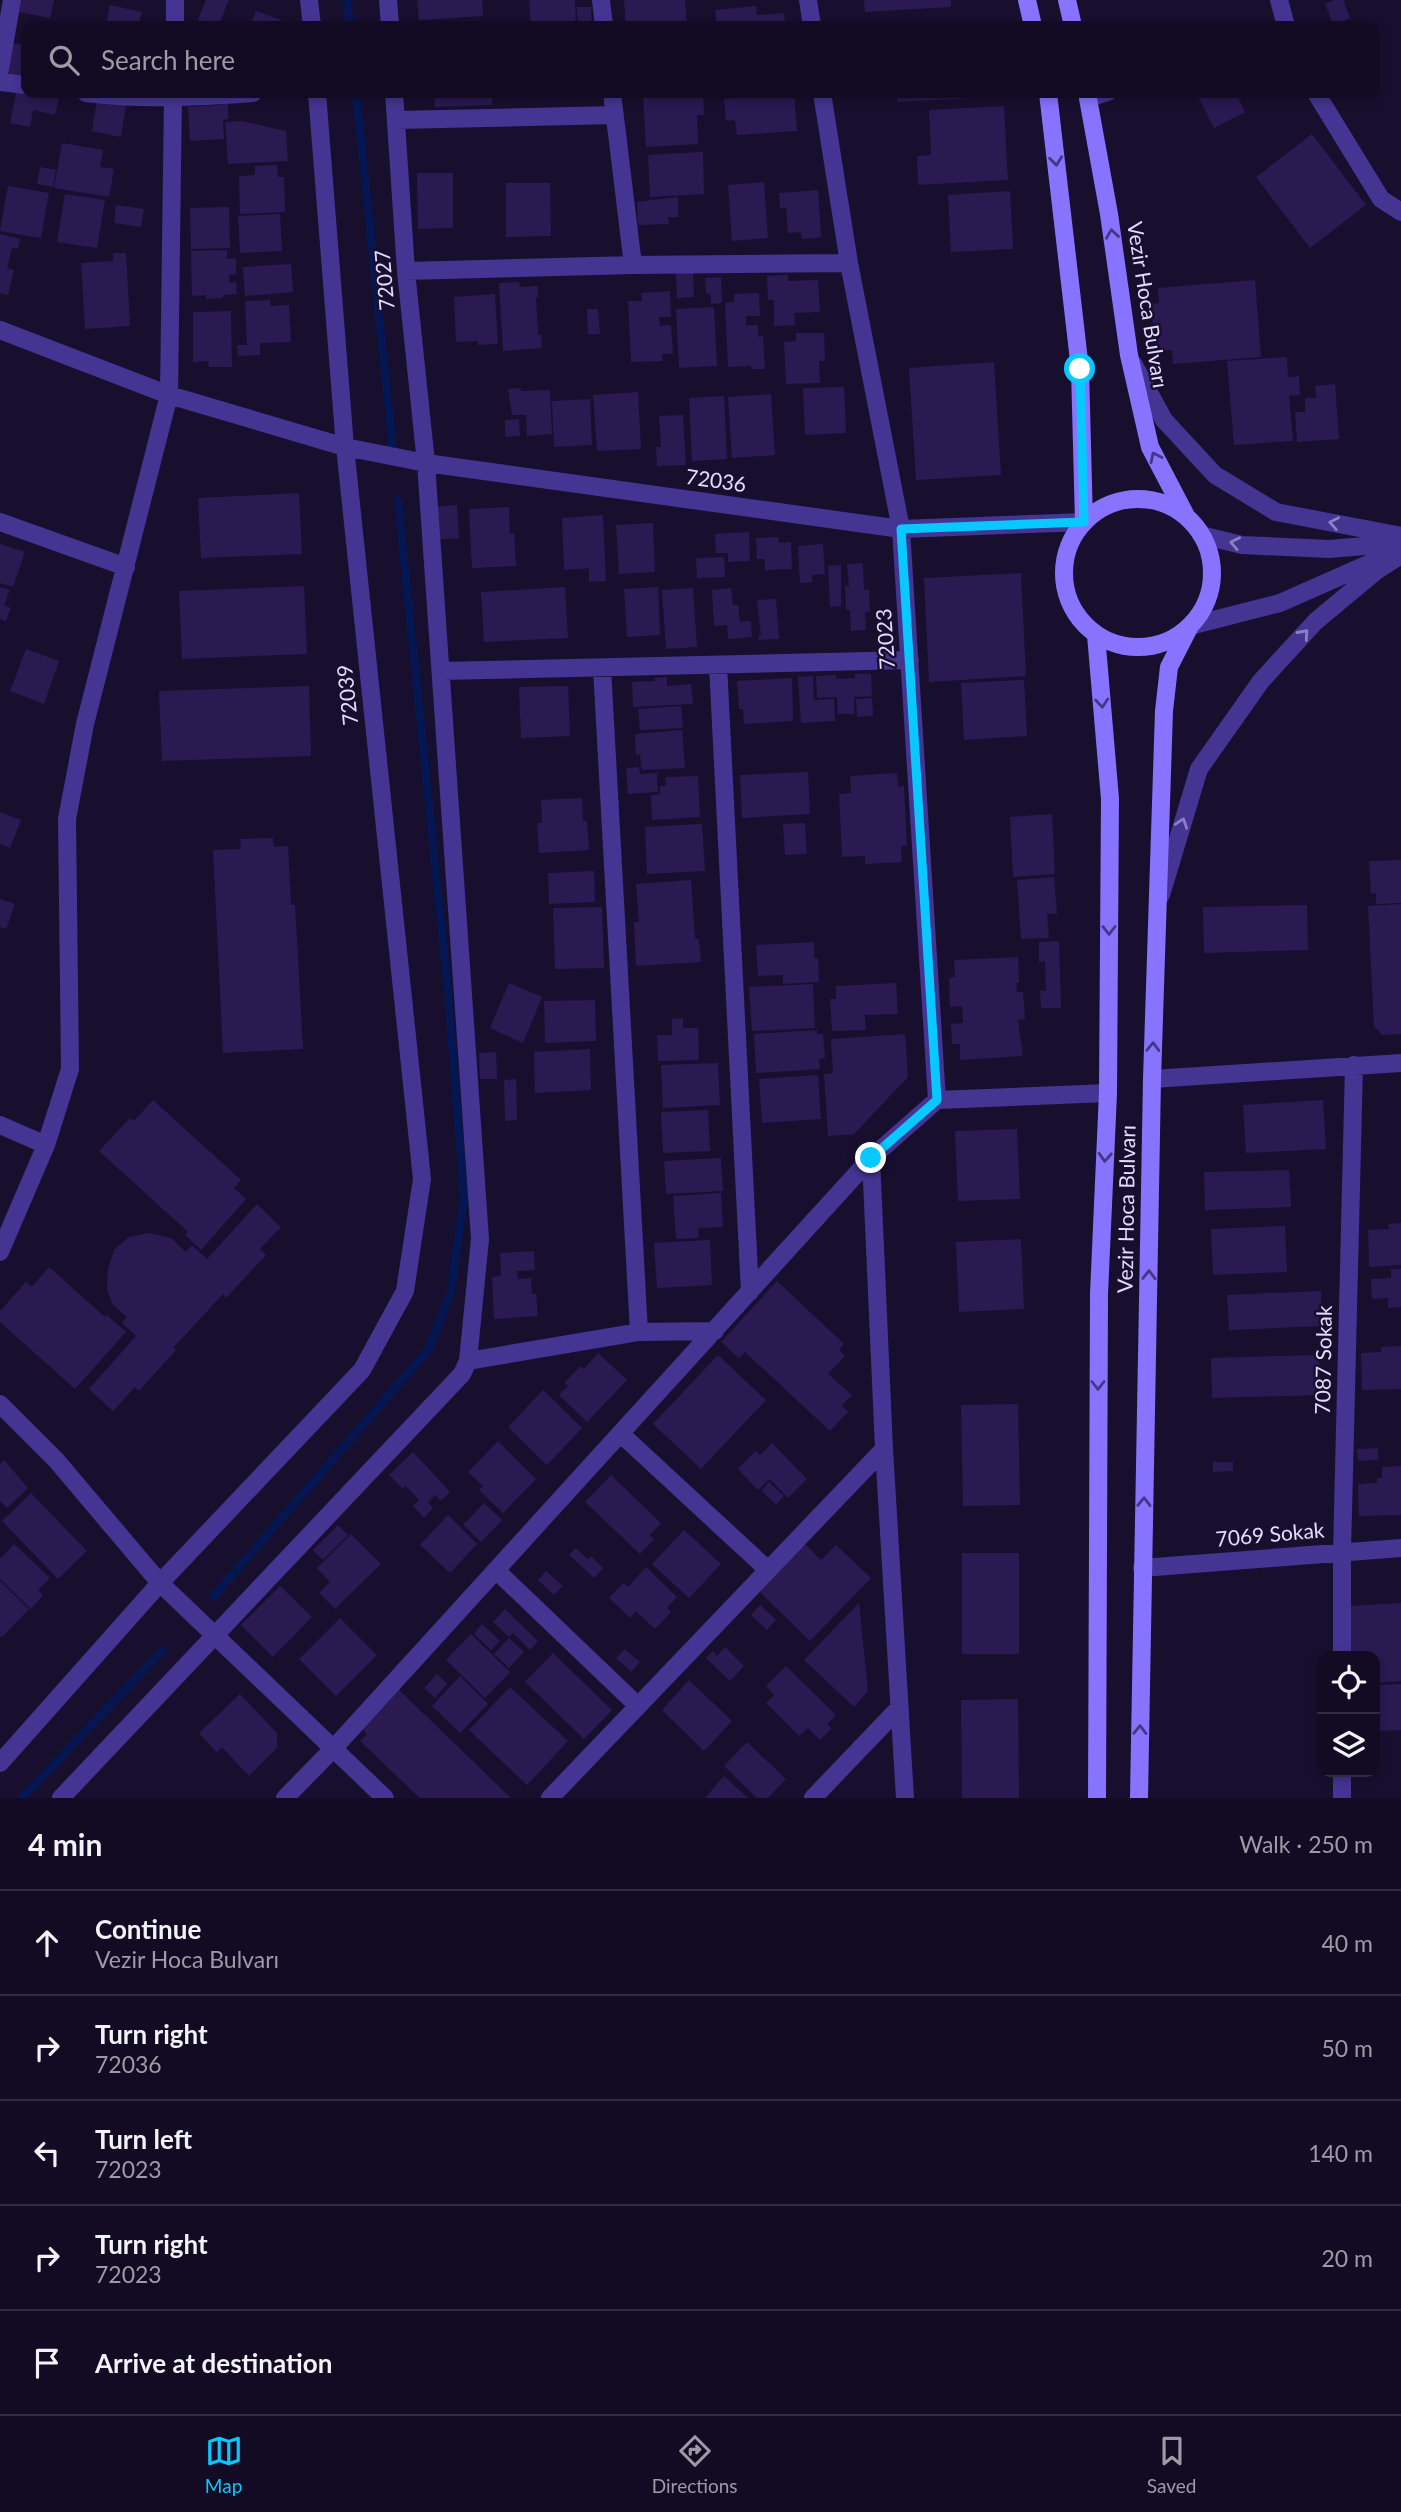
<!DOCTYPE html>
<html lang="en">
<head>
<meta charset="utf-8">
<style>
	body { margin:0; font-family:Lato,sans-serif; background:#1b142b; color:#f1f3f6 }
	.controls { position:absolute; right:21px; bottom:21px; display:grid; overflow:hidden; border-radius:14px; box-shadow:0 4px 10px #0003 }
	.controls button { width:63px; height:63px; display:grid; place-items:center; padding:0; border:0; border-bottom:2px solid #312b41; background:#120b23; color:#f1f3f6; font:35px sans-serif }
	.stop { position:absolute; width:21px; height:21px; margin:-16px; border:5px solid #08c8ff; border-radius:50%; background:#fff }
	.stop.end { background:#08c8ff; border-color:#fff; box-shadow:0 2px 7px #0008 }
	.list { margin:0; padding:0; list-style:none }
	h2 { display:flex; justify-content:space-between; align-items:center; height:91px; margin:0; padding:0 28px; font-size:30px }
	h2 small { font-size:23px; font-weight:400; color:#9c9ba6 }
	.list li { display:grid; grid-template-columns:46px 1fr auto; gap:21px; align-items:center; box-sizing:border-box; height:105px; padding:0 28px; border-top:2px solid #312b41 }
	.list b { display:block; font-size:26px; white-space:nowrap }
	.list p { margin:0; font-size:23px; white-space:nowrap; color:#9c9ba6 }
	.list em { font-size:23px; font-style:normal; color:#9c9ba6 }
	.icon { flex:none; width:38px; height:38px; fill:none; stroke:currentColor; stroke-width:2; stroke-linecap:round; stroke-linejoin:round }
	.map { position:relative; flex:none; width:1401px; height:1798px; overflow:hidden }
	.search { position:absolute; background:#120b23; box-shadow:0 4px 10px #0003; left:21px; right:21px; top:21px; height:77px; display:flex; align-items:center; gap:18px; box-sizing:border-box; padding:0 24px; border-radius:14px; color:#9c9ba6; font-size:26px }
	.sheet { height:616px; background:#120b23 }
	nav { display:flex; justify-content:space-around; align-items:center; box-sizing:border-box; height:98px; border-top:2px solid #312b41; background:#120b23; font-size:19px; color:#9c9ba6 }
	nav a { display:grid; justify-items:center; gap:4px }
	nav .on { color:#08c8ff }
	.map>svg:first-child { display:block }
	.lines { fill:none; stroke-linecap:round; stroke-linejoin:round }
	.stream { stroke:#051752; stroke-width:8 }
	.building { fill:#2b1952 }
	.service { stroke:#443592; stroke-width:14 }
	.minor { stroke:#443592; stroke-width:18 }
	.tertiary { stroke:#443592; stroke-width:18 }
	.secondary { stroke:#8873ff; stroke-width:18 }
	.oneway { stroke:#453782 }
	.oneway2 { stroke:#8c80c3 }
	.route { stroke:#08c8ff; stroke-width:9 }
	.labels { text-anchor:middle; stroke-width:5; stroke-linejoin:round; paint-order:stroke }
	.street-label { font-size:21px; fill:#e4dcff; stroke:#180f2f }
</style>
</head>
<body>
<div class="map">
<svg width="1401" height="1798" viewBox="0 0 1401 1798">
	<rect width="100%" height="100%" fill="#180f2f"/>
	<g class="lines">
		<path class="stream" d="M347 0 350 26
			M356 93 393 450
			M214 1596 429 1349 451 1291 464 1197 448 992 398 500
			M22 1798 163 1650"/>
	</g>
	<path class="building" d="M21 0H54L50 18 19 12Z
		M206 0H229L218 26 198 20Z
		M417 0H482L483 16 419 20Z
		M529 0H575L576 26H531Z
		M624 0H685L687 26H626Z
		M864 0H951V7L865 12Z
		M1334 0H1343L1350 18 1341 22 1342 26H1321L1332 21 1325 4Z
		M110 5 142 12 138 26H106Z
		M756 6 757 15 784 13 785 26H717L715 10Z
		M577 7H591L592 26H578Z
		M256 11 297 26H250Z
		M7 42 26 46V79L2 74Z
		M17 88 26 93 59 97 55 115 33 110 30 127 10 123Z
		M435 93H492V105L435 107Z
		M643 93H703L704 115H697L698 144 646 147Z
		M794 93 797 131 737 135 735 120 726 121 724 99Z
		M897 93H993V97L897 102Z
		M1196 93H1236L1245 112 1214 128Z
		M97 100 126 105 121 137 92 131Z
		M228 104V119L223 120 224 139 190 141 188 107Z
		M1004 106 1008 180 918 185 917 156 931 155 929 110Z
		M242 121 286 131 288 161 228 164 225 122Z
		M1312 134 1366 205 1310 248 1256 177Z
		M62 143 103 150 100 167 114 169 109 197 54 188Z
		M703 152 704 194 650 197 648 155Z
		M277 165 278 177H284L285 212 240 214 239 176 255 175V166Z
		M40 167 56 170 53 187 37 184Z
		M417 173H453V228L418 229Z
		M764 182 768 238 732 241 728 185Z
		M506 183H550L551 236 506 237Z
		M8 186 49 193 41 238 0 231Z
		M818 190 821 237 802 239 801 232 788 233 786 208H780L779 193Z
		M1010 191 1013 249 951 252 948 195Z
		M65 194 105 200 97 248 57 242Z
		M678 197V217H668L669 224 638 225 637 202Z
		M116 205 144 209 141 227 114 223Z
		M229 207 230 248 191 249 190 208Z
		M280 214 282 251 240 253 238 216Z
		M0 234 20 239 18 249 12 248 7 268 14 270 8 295 0 293Z
		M227 250V259L236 258V274L229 275V283L236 282 237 294 223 295V298L206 299V295L192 296 191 251Z
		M113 253H126L130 326 85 329 81 263 113 261Z
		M291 264 293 292 245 296 243 267Z
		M693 272 694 297 677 298 676 273Z
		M788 275V281L818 280 820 312 794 313 795 325 774 326V300H768L767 276Z
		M721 277 722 303 711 304 710 293 706 294 705 278Z
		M1255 280 1261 357 1173 364 1172 350 1155 351 1151 304 1159 303 1158 288Z
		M519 282 520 287 538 286V297L536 298 538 335 541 334 542 348 503 351 499 283Z
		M670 291 671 317H659L660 326 671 325 673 354H662V361L631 362 628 301H642L641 293Z
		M759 293 760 316H746V325H758V337L763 336 765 369H751V366L728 367 725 303 734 302V294Z
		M495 294 498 344 478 345V341L456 342 454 297Z
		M270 300 271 306 289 305 291 342 260 343V355L238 356 237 345H247L245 301Z
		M714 307 717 366 679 368 676 309Z
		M587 309H598L600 334H588Z
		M231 311 232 367H209L208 361 193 362V312Z
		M796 333H824L825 361H819L820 383 786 384 784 342 796 341Z
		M1287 357 1288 377 1299 376 1300 395 1289 396 1293 441 1234 445 1227 361Z
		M994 362 1001 475 916 480 909 368Z
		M1335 384 1339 439 1297 442 1295 412H1305V398H1316L1315 386Z
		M844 387 846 433 805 435 803 388Z
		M521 388V391L550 390 552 434 527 436 526 415H512L508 389Z
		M638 392 641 449 597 451 593 395Z
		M771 394 775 455 732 458 728 397Z
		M724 396 727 459 692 461 689 398Z
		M590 399 592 445 554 447 552 401Z
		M683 415 686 465 657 466 656 447H661L659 416Z
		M519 419 520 436 505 437V420Z
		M299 493 302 554 201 558 198 498Z
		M457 505 459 538 436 540 433 507Z
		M509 507 510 534 514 533 516 566 472 568 469 509Z
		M603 515 606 581 589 582V568L564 570 562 518Z
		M653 523 655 572 619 574 616 525Z
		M749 532 750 561 728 562V553H716L715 534Z
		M778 537 779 543 791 542 792 569 765 570V559H757L756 538Z
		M0 544 25 552 13 587 0 583Z
		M823 544 825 574 812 575V582L800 583 798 546Z
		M724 557 725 577 697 578 696 558Z
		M863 563 864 590H869L870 612H865L866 630 851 631 850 610H846L845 586H849L847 564Z
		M841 565V606L830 607 828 566Z
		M1021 573 1026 676 929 682 924 578Z
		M304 586 307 654 182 659 179 591Z
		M0 587 10 590 4 605 11 608 6 621 0 619Z
		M565 587 568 638 484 642 481 592Z
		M658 587 660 635 627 637 624 589Z
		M693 588 697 647 666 649 662 590Z
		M731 588 733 605H738L740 622 751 621 752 637 728 639 727 625 714 626 712 590Z
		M776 599 779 639 759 640V635H761L757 600Z
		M26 649 59 661 44 704 10 691Z
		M855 674H871L872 696 854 697V714H838L837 697 817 698 816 676 836 675V679L855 678Z
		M813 676 814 700 834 699 835 721 801 723 798 677Z
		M667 677V686L691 684 693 704 633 707 632 682 655 681 654 678Z
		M792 678 793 721 744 724 743 709H739L737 681Z
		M1024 680 1027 736 964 740 961 683Z
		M309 686 311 756 162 761 159 691Z
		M568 686 570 736 521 738 519 687Z
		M872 698 873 716 857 717 856 699Z
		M681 706 683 728 640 730 638 709Z
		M682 730 685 768 642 770 640 754 636 755 635 734Z
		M639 767 640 774 657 773 658 792 628 794 626 768Z
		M808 772 810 814 742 818 740 775Z
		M897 773 898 787 904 786 907 846H901L902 862 865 864V856L842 857 839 794 851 793 850 776Z
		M698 776 700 817 652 820 651 795 660 794V786H666V777Z
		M582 798 583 821H587L589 850 539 853 537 823H542L541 800Z
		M0 812 21 820 10 848 0 844Z
		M1052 814 1055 874 1013 877 1010 817Z
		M805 823 807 854 785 855 783 824Z
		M702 824 705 871 647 874 645 827Z
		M273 838 274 847 288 846 291 905H295L303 1049 223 1053 213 850 241 849 240 839Z
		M1401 860V903L1376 904V893L1371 894 1369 861Z
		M594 871 595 902 549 904 548 873Z
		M1054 877 1057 914H1047L1049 938 1021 939 1017 880Z
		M691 880 695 939H699L701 962 636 966 634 922H639L636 884Z
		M0 899 15 904 6 929 0 927Z
		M1401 904V1034L1382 1035 1374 1026 1368 906Z
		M1307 905 1308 950 1204 953 1203 907Z
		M602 907 604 968 555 969 553 908Z
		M1059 941 1061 1008H1041L1040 991H1046L1045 961 1039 962V942Z
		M814 942V958H818L819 982 783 984V975L758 976 756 945Z
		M1018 957 1019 983H1016L1017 992H1023L1025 1019 1018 1020 1023 1056 960 1060V1044H952L951 1024 963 1023 962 1006 950 1007 949 978 955 977 954 960Z
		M509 983 542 997 523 1043 490 1028Z
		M896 983 898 1014 865 1015 866 1030 832 1031 830 999H836V986Z
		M813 984 815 1028 752 1031 749 987Z
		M595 1000 596 1041 545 1043 544 1001Z
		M683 1018V1028H698L699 1060 658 1061 657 1035H672V1019Z
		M817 1030V1034H823L825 1058 819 1059 820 1069 756 1073 754 1034Z
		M905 1034 908 1077 854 1134 828 1136 824 1074 833 1073 831 1039Z
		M590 1049 591 1090 535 1093 534 1052Z
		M496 1052 497 1079H480L479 1053Z
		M718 1063 720 1105 663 1108 661 1065Z
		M818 1075 821 1119 762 1123 759 1079Z
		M516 1079 517 1120 505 1121 504 1080Z
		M153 1100 241 1180 234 1188 246 1199 201 1250 185 1235 188 1232 99 1151 130 1118 134 1121Z
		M1323 1100 1326 1149 1246 1153 1243 1105Z
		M708 1110 710 1151 663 1153 661 1112Z
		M1017 1129 1020 1199 958 1201 955 1131Z
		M721 1158 723 1191 666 1194 664 1161Z
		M1289 1170 1291 1207 1205 1210 1204 1172Z
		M721 1193 723 1227 698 1228 699 1238 676 1239 673 1196Z
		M257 1204 281 1227 260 1249 266 1255 226 1298 223 1294 173 1348 176 1350 139 1391 135 1387 113 1411 89 1389 136 1336 122 1323 127 1317 113 1305 107 1290 108 1269 114 1250 129 1237 149 1233 171 1238 186 1252 192 1245 207 1259Z
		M1401 1223V1265L1369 1267 1368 1230 1389 1229 1388 1224Z
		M1285 1226 1287 1272 1213 1275 1211 1229Z
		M1021 1239 1024 1309 959 1312 956 1242Z
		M710 1240 712 1285 657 1288 654 1243Z
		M534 1251 535 1270 517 1271 518 1279 531 1278 532 1294H536L538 1316 494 1319 492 1277 501 1276 500 1253Z
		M49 1267 105 1317 107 1315 126 1332 75 1389 0 1322V1311L26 1282 32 1287Z
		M1391 1269H1401V1307L1388 1308V1298L1372 1299 1371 1279 1391 1278Z
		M777 1281 844 1344 839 1350 845 1356 828 1374 852 1395 842 1405 848 1412 830 1431 745 1352 739 1358 721 1342Z
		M1321 1291 1322 1326 1229 1330 1227 1295Z
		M1401 1346V1389L1362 1390 1361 1353 1381 1352V1347Z
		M598 1353 627 1380 587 1422 559 1395 568 1386 564 1383 581 1366 584 1369Z
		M718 1355 766 1400 701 1469 653 1424Z
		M1319 1355 1320 1395 1212 1398 1211 1358Z
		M543 1390 582 1428 547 1465 508 1427Z
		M1018 1404 1020 1505 963 1506 961 1405Z
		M498 1441 536 1479 503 1513 479 1490 483 1486 468 1472Z
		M772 1443 807 1479 788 1498 770 1479 758 1490 738 1469 755 1451 760 1455Z
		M1378 1448V1460L1358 1461 1357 1449Z
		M413 1452 450 1492 441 1501 435 1495 428 1502 433 1508 424 1518 413 1506 419 1500 406 1486 403 1489 389 1475Z
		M4 1460 28 1488 7 1508 0 1501V1464Z
		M1213 1462H1233V1471L1213 1472Z
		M1401 1466V1515L1359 1516 1358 1484 1377 1483V1478H1382V1467Z
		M611 1475 661 1523 650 1535 654 1539 640 1554 585 1502Z
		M769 1482 784 1496 776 1505 762 1491Z
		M31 1493 87 1551 58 1579 2 1521Z
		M484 1503 502 1520 481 1542 463 1525Z
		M448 1515 477 1544 450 1573 420 1545Z
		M338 1525 348 1535 323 1560 313 1550Z
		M684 1530 721 1564 689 1598 652 1564Z
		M351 1534 381 1564 335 1609 319 1593 330 1582 317 1568Z
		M14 1544 50 1578 38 1590 43 1595 31 1609 0 1579V1559Z
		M805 1544 821 1560 836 1545 871 1578 810 1641 759 1591Z
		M575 1548 588 1559 591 1556 603 1568 594 1578 569 1555Z
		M962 1553H1019V1654H962Z
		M646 1567 677 1597 667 1608 671 1612 655 1629 636 1611 630 1618 609 1598 623 1583 628 1587Z
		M546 1571 563 1586 554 1595 538 1580Z
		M0 1581 29 1609 2 1637 0 1636Z
		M280 1586 312 1617 273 1657 241 1625Z
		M859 1603 868 1691 854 1707 804 1660Z
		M1401 1603V1681L1375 1683V1656H1351L1349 1606Z
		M760 1605 776 1620 767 1630 751 1615Z
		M505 1609 538 1641 530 1650 513 1633 509 1637 493 1622Z
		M340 1618 377 1655 336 1696 299 1659Z
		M482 1624 500 1641 491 1650 474 1634Z
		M471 1634 510 1672 485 1698 446 1660Z
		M509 1638 524 1652 509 1668 494 1654Z
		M725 1647 744 1666 730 1681 706 1658 713 1651 717 1656Z
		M625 1649 640 1662 631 1672 616 1658Z
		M553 1653 612 1710 584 1739 525 1682Z
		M786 1666 836 1715 827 1724 832 1728 820 1740 808 1728 799 1736 766 1703 774 1695 766 1686Z
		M437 1674 447 1684 435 1698 424 1688Z
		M460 1676 488 1704 460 1733 432 1706Z
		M689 1680 732 1721 704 1751 662 1710Z
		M1401 1684V1730L1375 1731V1685Z
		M396 1687 511 1798H420L360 1741 367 1734 359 1726Z
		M510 1687 568 1741 527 1785 469 1730Z
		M240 1694 277 1733V1748L249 1776 222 1747 217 1753 199 1733Z
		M1018 1699 1019 1798H962L961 1700Z
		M747 1742 786 1779 768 1798H757L724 1766Z
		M724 1776 748 1798H705Z"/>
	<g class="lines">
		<path class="service" d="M1089 100 1110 93"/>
		<path class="minor" d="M309 0 312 26
			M388 0 390 26
			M601 0 604 26
			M808 0 812 26
			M1279 0 1286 26
			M175 26V0
			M0 69 12 0
			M0 82 26 85
			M86 93C142 100 197 97 253 93
			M612 93 633 265
			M1316 93 1381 199 1401 212
			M396 120 614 115
			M406 271 633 265 849 263
			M0 330 169 395 345 447 426 463 901 529 1084 522
			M0 522 126 567
			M718 665 750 1292
			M602 668 639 1332
			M441 671 910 660
			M1152 1079 1401 1063
			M937 1100 1108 1093
			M0 1125 46 1145
			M871 1158 884 1449 905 1798
			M0 1252 46 1145 70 1069 67 819 85 724 169 395 173 93
			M468 1361 639 1332 715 1331
			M0 1404 56 1460 160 1583
			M621 1434 768 1570
			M1142 1568 1401 1548
			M500 1574 638 1706
			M1342 1656V1552L1354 1065
			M0 1763 160 1583 362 1370 405 1291 422 1179 345 447 317 93
			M1342 1772V1798
			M61 1798 462 1374 468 1361 480 1239 426 463 406 271 394 93
			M285 1798 333 1749 871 1158 937 1100 901 529 849 263 822 93
			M550 1798 884 1449
			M813 1798 899 1708"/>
		<path class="tertiary" d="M1134 365 1164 420 1215 475 1276 512 1401 536
			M1201 535 1242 545 1329 549 1401 543
			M1190 626 1280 603 1384 557
			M1161 895 1199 769 1261 681 1316 621 1376 571 1401 555
			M160 1583 385 1798"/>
		<path class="secondary" d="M1027 0 1033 26
			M1067 0 1073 26
			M1048 93 1080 369 1084 522
			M1087 93 1109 214 1129 355 1150 447 1185 514
			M1064 573a74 74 0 1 1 148 0a74 74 0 1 1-148 0Z
			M1096 635 1110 799 1108 1093 1099 1294 1097 1798
			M1139 1798 1152 1079 1164 711 1169 667 1190 626"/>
	</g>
	<defs><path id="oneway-chevron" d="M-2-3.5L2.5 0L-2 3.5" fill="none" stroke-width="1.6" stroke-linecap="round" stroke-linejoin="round" transform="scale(1.75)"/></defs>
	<g class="oneway">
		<use href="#oneway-chevron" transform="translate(1056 161) rotate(83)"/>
		<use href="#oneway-chevron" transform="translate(1112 234) rotate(-98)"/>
		<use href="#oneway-chevron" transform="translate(1155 457) rotate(-116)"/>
		<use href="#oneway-chevron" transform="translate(1102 703) rotate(85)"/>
		<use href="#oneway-chevron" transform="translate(1109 930) rotate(90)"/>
		<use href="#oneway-chevron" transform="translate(1153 1047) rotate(-88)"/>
		<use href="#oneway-chevron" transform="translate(1105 1157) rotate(93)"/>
		<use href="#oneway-chevron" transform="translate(1149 1275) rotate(-89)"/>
		<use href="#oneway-chevron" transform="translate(1098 1385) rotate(90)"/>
		<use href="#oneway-chevron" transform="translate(1144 1502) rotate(-89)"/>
		<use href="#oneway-chevron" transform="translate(1140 1730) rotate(-89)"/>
	</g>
	<g class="oneway2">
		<use href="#oneway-chevron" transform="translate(1334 523) rotate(-169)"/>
		<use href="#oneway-chevron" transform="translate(1235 543) rotate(-168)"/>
		<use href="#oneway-chevron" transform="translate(1304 634) rotate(-48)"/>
		<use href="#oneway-chevron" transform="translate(1182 823) rotate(-72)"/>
	</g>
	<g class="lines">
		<path class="route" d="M871 1158 937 1100 901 529 1084 522 1080 369"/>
	</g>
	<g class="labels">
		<g class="street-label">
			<text transform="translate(385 280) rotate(-95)" y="7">72027</text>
			<text transform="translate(1147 305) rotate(81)" y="7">Vezir Hoca Bulvarı</text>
			<text transform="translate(716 481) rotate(8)" y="7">72036</text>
			<text transform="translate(886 639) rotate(-94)" y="7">72023</text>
			<text transform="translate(348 695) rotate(-96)" y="7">72039</text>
			<text transform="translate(1127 1209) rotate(-89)" y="7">Vezir Hoca Bulvarı</text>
			<text transform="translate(1324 1360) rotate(-89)" y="7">7087 Sokak</text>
			<text transform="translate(1270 1535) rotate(-5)" y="7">7069 Sokak</text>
		</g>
	</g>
</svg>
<div class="controls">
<button><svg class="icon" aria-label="locate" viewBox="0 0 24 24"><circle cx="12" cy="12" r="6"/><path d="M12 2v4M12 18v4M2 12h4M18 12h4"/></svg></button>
<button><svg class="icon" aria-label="layers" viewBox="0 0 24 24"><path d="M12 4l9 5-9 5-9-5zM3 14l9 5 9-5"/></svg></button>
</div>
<div class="stop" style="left:1080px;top:369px"></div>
<div class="stop end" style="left:871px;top:1158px"></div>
<div class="search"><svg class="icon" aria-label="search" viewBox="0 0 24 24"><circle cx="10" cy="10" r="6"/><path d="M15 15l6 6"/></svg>Search here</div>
</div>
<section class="sheet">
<h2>4 min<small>Walk · 250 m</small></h2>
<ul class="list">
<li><svg class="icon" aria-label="ahead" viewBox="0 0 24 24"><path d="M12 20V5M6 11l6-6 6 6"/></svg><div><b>Continue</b><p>Vezir Hoca Bulvarı</p></div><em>40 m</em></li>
<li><svg class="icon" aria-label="right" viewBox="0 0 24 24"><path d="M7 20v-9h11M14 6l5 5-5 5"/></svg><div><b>Turn right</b><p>72036</p></div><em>50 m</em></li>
<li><svg class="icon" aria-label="left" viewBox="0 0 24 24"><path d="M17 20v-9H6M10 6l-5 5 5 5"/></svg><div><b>Turn left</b><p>72023</p></div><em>140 m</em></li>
<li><svg class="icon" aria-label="right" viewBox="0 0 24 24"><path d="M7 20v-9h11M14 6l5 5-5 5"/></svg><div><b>Turn right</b><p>72023</p></div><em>20 m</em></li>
<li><svg class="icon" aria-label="arrive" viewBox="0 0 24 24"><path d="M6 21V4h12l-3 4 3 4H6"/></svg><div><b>Arrive at destination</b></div></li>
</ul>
</section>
<nav>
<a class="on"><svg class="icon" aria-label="map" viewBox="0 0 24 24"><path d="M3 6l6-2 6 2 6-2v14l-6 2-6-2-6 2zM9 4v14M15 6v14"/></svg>Map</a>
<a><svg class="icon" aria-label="directions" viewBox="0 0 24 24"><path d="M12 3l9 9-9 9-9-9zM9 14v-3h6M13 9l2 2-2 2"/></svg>Directions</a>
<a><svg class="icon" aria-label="saved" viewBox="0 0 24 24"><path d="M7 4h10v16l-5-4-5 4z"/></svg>Saved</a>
</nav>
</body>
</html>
